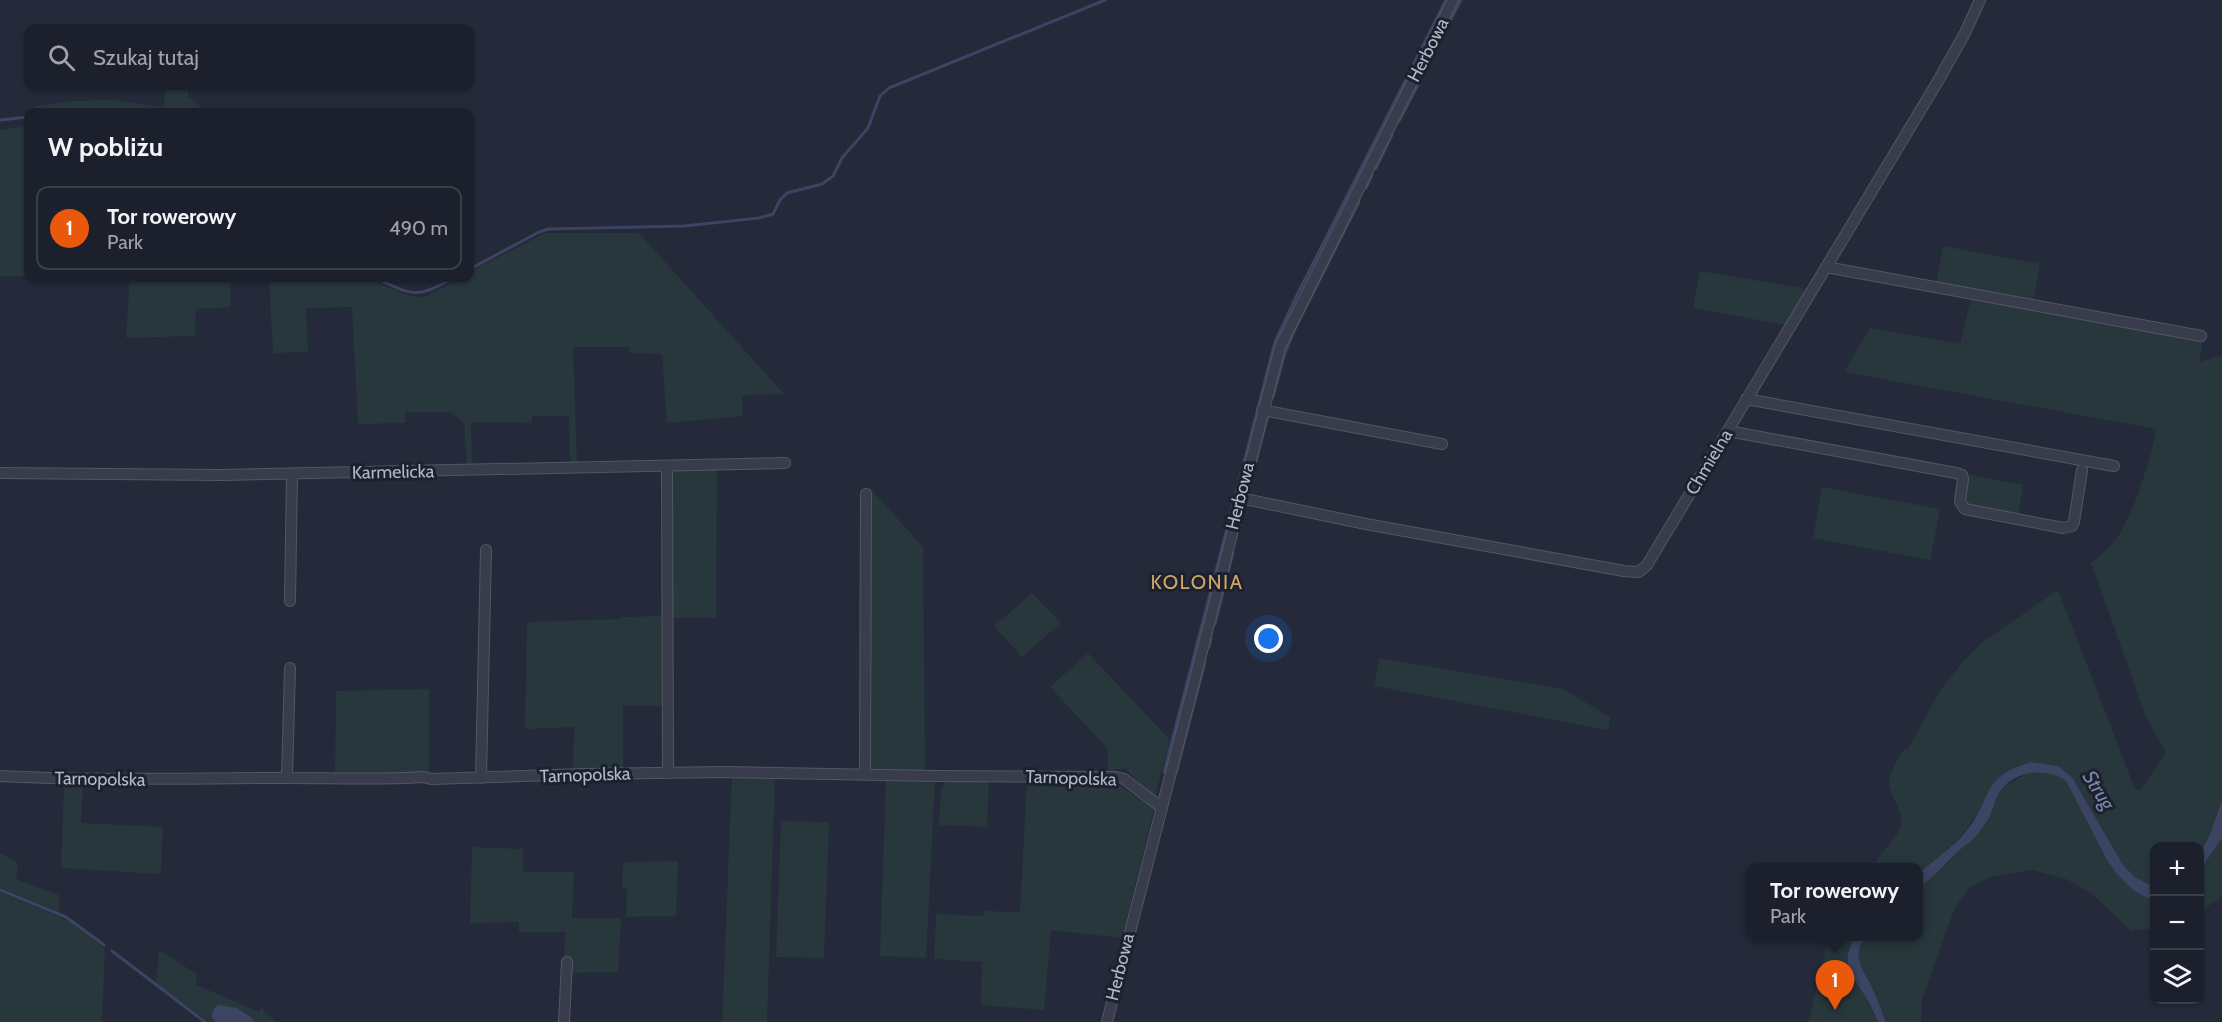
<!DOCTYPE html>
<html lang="pl">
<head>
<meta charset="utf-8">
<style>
	body { margin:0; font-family:Cabin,sans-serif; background:#282d38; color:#f1f3f6 }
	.controls { position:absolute; right:18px; bottom:18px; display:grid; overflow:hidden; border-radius:12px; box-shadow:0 2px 4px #0004 }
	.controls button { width:54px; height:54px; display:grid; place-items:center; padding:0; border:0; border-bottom:2px solid #393e48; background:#1b202c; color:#f1f3f6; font:30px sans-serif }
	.you { position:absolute; left:1269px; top:639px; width:21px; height:21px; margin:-15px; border:4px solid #fff; border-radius:50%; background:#1a73e8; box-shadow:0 0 0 9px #1a73e833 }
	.badge { display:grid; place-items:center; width:39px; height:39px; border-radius:50%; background:#ea580c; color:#fff; font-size:20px; font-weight:700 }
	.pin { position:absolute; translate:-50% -50px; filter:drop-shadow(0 2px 3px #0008) }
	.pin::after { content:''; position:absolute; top:32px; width:21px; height:18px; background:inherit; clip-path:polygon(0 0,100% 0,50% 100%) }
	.popup { position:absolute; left:1746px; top:863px; width:177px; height:78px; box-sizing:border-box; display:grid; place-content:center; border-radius:12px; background:#1b202c; filter:drop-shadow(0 2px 4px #0005); font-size:20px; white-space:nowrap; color:#a0a3a9 }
	.popup b { font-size:22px; color:#f1f3f6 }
	.popup::after { content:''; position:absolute; left:50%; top:100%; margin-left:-12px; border:12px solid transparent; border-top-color:#1b202c }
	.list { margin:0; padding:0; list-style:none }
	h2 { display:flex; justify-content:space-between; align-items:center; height:78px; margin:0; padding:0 24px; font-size:26px }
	h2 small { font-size:20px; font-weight:400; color:#a0a3a9 }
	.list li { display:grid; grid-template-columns:39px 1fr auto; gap:18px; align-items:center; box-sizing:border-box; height:84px; margin:0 12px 12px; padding:0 12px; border:2px solid #393e48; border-radius:12px }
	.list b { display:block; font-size:22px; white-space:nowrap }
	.list p { margin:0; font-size:20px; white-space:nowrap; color:#a0a3a9 }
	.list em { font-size:20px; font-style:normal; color:#a0a3a9 }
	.icon { flex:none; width:33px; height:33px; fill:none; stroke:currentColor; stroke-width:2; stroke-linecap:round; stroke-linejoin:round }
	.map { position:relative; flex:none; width:2222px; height:1022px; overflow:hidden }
	.search { position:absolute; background:#1b202c; box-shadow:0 2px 4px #0004; left:24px; top:24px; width:450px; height:66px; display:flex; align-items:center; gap:15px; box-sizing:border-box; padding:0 21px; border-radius:12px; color:#a0a3a9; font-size:22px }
	.panel { position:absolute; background:#1b202c; box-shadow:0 2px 4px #0004; left:24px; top:108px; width:450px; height:174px; border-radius:12px }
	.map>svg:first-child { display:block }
	.green { fill:#27373c }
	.water { fill:#3b4462 }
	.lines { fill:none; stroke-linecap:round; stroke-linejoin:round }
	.stream { stroke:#3b4462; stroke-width:3 }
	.minor-casing { stroke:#535765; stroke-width:12 }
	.minor { stroke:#383c4b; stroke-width:10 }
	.labels { text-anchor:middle; stroke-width:6; stroke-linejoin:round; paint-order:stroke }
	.street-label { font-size:18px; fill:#b3b7c6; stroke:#1d212f }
	.neighbourhood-label { font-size:20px; letter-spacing:1.5px; fill:#cda668; stroke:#1d212f }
	.water-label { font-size:20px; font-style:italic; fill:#7d88ac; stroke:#1d212f }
</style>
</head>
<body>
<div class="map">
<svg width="2222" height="1022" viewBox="0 0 2222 1022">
	<rect width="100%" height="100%" fill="#242a3a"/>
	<path class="green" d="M165 86H188V96L207 112H35V106L73 101 112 100 164 107Z
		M20 127 28 128V276H0V130Z
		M545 233H639L784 394 742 395V416L667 423 662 354 630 353 629 347H573L577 465H570L569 416H532V423L471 422 472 466 467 467 464 423 451 412H405V423L358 424 352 307 306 308 308 352 273 353 269 278H368L401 293 417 297 427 296 460 278H470V272Z
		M1943 246 2040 264 2033 302 1936 284Z
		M1700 271 1807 289 1786 325 1693 308Z
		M130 278H230L231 307 196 309 195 336 126 338Z
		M1971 298 2203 340 2199 362 2222 355V800L2209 837 2200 853V846H2154V887L2135 877 2123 865 2072 777 2058 766 2031 762 2003 773 1967 829 1945 852 1919 873V868L1874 867C1879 852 1899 838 1901 824 1903 809 1891 798 1889 784 1888 773 1899 758 1904 749H1908L1941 689 1962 663 1984 641 2058 590 2135 789 2140 791 2166 753 2146 717 2093 568 2090 564C2097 558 2105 552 2111 545 2132 522 2151 459 2156 429L1844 372 1870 328 1960 344Z
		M717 466 716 618H672L671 474 679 467Z
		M1967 474 2023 485 2018 516 1964 506Z
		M1822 487 1940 509 1930 560 1813 538Z
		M870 488 923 547 925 772H875L870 767Z
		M1032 593 1061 623 1022 657 994 626Z
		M665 616V706H623V770L573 773 574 727 525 729 527 622 621 619 622 617Z
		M1088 653 1170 740 1154 799 1125 768 1108 771V749L1050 687Z
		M1379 658 1563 689 1610 717 1608 730 1374 686Z
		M429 689V773L335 776 336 691Z
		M2030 772C2043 771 2056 773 2066 781L2107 860 2116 873 2134 891 2145 897 2154 899V928L2131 931 2092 894 2066 879 2032 870 1994 876 1971 886 1955 907 1922 1000 1921 1022H1886C1880 1010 1878 997 1871 985 1862 968 1851 955 1866 937L1919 936V887L1945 866 1964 845 1972 840 1987 821 1997 796 2006 785Z
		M732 775H770L775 779 767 1022H722Z
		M886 777 932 778 935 781 926 958 880 956Z
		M989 779 987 827 939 825 941 790 945 781Z
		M1027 780 1101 781 1119 785 1154 809 1122 938 1051 930 1044 1010 981 1005 982 962 934 959 936 914 983 916 984 911 1020 912Z
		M64 784H83L81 823 163 827 161 874 61 868Z
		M781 821 829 822 824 958 776 957Z
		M2222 837V894L2220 898 2200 912V870Z
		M472 847 523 849V872H574L572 918H621L618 972 569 973 564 959 565 932H519V922L470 923Z
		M0 853 18 863 16 879 59 895V912L0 888Z
		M678 861 676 916 626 917 627 887 622 888 623 862Z
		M0 892 69 921 105 949 102 1022H0Z
		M1829 937H1856L1847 956 1860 987 1878 1022H1808Z
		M159 950 197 974 196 985 260 1012V1007L276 1022H209L156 983Z"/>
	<path class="water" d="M2031 762 2058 766 2072 777 2123 865 2135 877 2154 887V899L2145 897 2134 891 2116 873 2107 860 2066 781C2045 766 2010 771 1998 795 1993 804 1992 816 1985 824 1981 830 1975 838 1970 842 1968 844 1965 844 1963 847 1948 860 1936 876 1919 887V873C1936 859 1961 841 1973 822 1994 787 1986 776 2031 762Z
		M2222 800V838L2200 870V853L2209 837Z
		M1856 937H1866C1851 955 1862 968 1871 985 1877 997 1881 1010 1886 1022H1878C1874 1013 1870 1004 1865 996 1852 973 1838 964 1856 937Z
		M219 1005 237 1008 252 1018 254 1022H216L212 1018C212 1011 214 1007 219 1005Z"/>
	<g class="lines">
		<path class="stream" d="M1440 40 1461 0
			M1427 68 1434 54
			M0 120 28 117
			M1399 121 1420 81
			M1376 168 1392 135
			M1366 188 1372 175
			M470 269 539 232 549 229 684 226 759 218 773 214 780 200 787 193 822 184 833 176 842 158 868 128 880 96 889 88 1105 0
			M375 278C416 296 414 299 454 278
			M1273 397 1284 356 1295 329 1359 202
			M1250 484 1268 415
			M1215 624 1233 553
			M1209 647 1211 639
			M1164 772 1275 342 1296 297 1446 0
			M1176 773 1205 662
			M0 890 66 917 104 945
			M112 951 205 1022"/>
		<defs>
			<path id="minor" d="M1826 267 2201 336
				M1746 399 2114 466
				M1262 410 1442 444
				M1728 431 1956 473 1962 475 1963 479 1960 502 1965 509 2063 528 2072 526 2074 522 2082 470
				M667 466 668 773
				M0 473 222 475 785 463
				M1240 498 1366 524 1624 571 1639 572 1647 565 1938 81 1965 33 1980 0
				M290 601 292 474
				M865 775 866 494
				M0 776C96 781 191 778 287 778 333 778 378 780 424 777L431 779 585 774 726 772 937 776 1116 777 1124 779 1161 807
				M287 778 290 668
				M481 778 486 550
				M564 1022 567 962
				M1107 1022 1280 347 1453 0"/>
		</defs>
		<use href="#minor" class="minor-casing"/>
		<use href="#minor" class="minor"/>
	</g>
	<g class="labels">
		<g class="street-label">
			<text transform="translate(1428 50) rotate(-63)" y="6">Herbowa</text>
			<text transform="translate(1709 462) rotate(-59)" y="6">Chmielna</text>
			<text transform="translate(393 472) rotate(-1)" y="6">Karmelicka</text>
			<text transform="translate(1240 496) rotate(-76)" y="6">Herbowa</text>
			<text transform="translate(585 775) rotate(-2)" y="6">Tarnopolska</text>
			<text transform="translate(1071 778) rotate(2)" y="6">Tarnopolska</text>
			<text transform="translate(100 779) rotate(1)" y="6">Tarnopolska</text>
			<text transform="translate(1120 967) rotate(-76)" y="6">Herbowa</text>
		</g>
		<g class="neighbourhood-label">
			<text x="1197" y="589">KOLONIA</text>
		</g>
		<g class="water-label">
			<text transform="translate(2099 790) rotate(58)" y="7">Strug</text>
		</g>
	</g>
</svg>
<div class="controls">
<button>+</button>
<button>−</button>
<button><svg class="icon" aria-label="layers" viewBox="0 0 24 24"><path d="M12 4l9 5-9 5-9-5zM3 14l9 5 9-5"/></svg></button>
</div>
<div class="you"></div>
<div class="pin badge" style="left:1835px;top:1010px">1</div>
<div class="popup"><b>Tor rowerowy</b>Park</div>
<div class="search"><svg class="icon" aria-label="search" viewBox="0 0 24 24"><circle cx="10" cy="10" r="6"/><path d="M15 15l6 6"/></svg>Szukaj tutaj</div>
<section class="panel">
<h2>W pobliżu<small></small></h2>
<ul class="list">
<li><span class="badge">1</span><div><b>Tor rowerowy</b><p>Park</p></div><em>490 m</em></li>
</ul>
</section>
</div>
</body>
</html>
